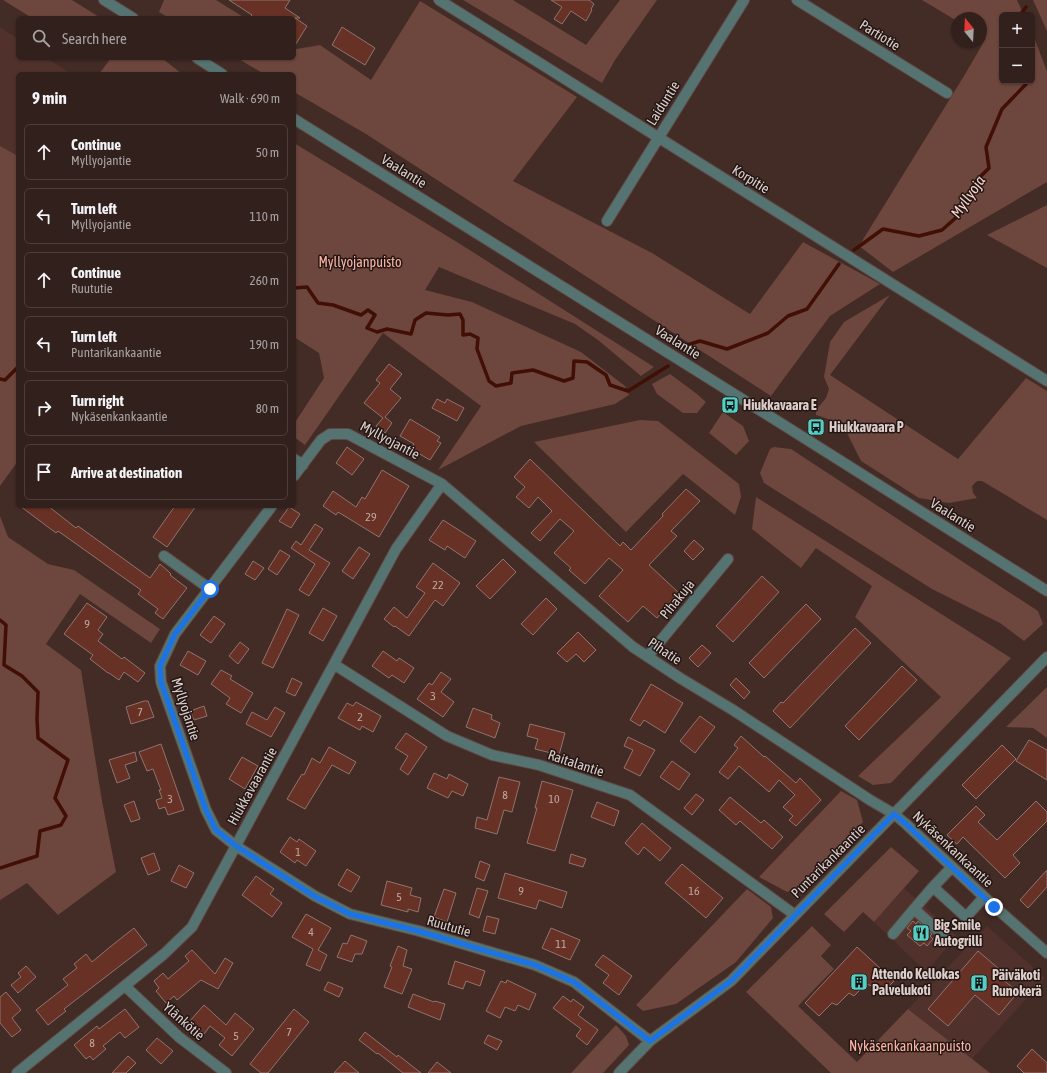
<!DOCTYPE html>
<html lang="en">
<head>
<meta charset="utf-8">
<style>
	body { margin:0; font-family:"Asap Condensed",sans-serif; background:#3d2d29; color:#f1f3f6 }
	.controls { position:absolute; right:12px; top:12px; display:grid; overflow:hidden; border-radius:6px; box-shadow:0 1px 3px #0004 }
	.controls button { width:36px; height:36px; display:grid; place-items:center; padding:0; border:0; border-bottom:1px solid #4d3e3b; background:#32201c; color:#f1f3f6; font:20px sans-serif }
	.compass { position:absolute; left:951px; top:12px; width:36px; height:36px; border-radius:50%; background:#32201c; box-shadow:0 1px 3px #0004; rotate:342deg }
	.stop { position:absolute; width:12px; height:12px; margin:-9px; border:3px solid #1a73e8; border-radius:50%; background:#fff }
	.stop.end { background:#1a73e8; border-color:#fff; box-shadow:0 1px 4px #0008 }
	.list { margin:0; padding:0; list-style:none }
	h2 { display:flex; justify-content:space-between; align-items:center; height:52px; margin:0; padding:0 16px; font-size:17px }
	h2 small { font-size:13px; font-weight:400; color:#a8a3a3 }
	.list li { display:grid; grid-template-columns:26px 1fr auto; gap:12px; align-items:center; box-sizing:border-box; height:56px; margin:0 8px 8px; padding:0 8px; border:1px solid #4d3e3b; border-radius:6px }
	.list b { display:block; font-size:15px; white-space:nowrap }
	.list p { margin:0; font-size:13px; white-space:nowrap; color:#a8a3a3 }
	.list em { font-size:13px; font-style:normal; color:#a8a3a3 }
	.icon { flex:none; width:22px; height:22px; fill:none; stroke:currentColor; stroke-width:2; stroke-linecap:round; stroke-linejoin:round }
	.map { position:relative; flex:none; width:1047px; height:1073px; overflow:hidden }
	.search { position:absolute; background:#32201c; box-shadow:0 1px 3px #0004; left:16px; top:16px; width:280px; height:44px; display:flex; align-items:center; gap:10px; box-sizing:border-box; padding:0 14px; border-radius:6px; color:#a8a3a3; font-size:15px }
	.panel { position:absolute; background:#32201c; box-shadow:0 1px 3px #0004; left:16px; top:72px; width:280px; height:436px; border-radius:6px }
	.map>svg:first-child { display:block }
	.built { fill:#50312b }
	.green { fill:#6d463d }
	.lines { fill:none; stroke-linecap:round; stroke-linejoin:round }
	.stream { stroke:#420f05; stroke-width:3.5 }
	.building { fill:#673125; stroke:#90746d }
	.minor-casing { stroke:#5f4844; stroke-width:12 }
	.minor { stroke:#557471; stroke-width:10 }
	.route { stroke:#1a73e8; stroke-width:5 }
	.labels { text-anchor:middle; stroke-width:3; stroke-linejoin:round; paint-order:stroke }
	.number-label { font-size:12px; fill:#c0a7a1 }
	.street-label { font-size:14px; fill:#dececa; stroke:#221715 }
	.park-label { font-size:14px; fill:#fdb4a3; stroke:#221715 }
	.poi-label { font-size:14px; font-weight:bold; fill:#dececa; stroke:#221715; text-anchor:start }
	.water-label { font-size:15px; font-style:italic; fill:#fdd7ce; stroke:#221715 }
</style>
</head>
<body>
<div class="map">
<svg width="1047" height="1073" viewBox="0 0 1047 1073">
	<rect width="100%" height="100%" fill="#432b26"/>
	<path class="built" d="M0 27 18 39V58H47L71 74H18V156L0 146Z
		M904 888 957 936 926 972 874 922Z
		M987 926 1045 978 972 1059 908 1009Z"/>
	<path class="green" d="M3 0H72L96 15 99 18H32Z
		M164 0H216L245 18H169L159 12Z
		M463 0H513L586 45 620 0H657L615 60 602 83Z
		M922 0H1017L1024 15H1002V81H1032V32L1047 71V182L893 272 859 246 964 76 986 38 981 35V18H957V21Z
		M1033 0H1047V31Z
		M420 1 577 97 513 181 652 253 750 314 803 242 880 284 830 316 771 396 366 134 294 92V74H264L237 58H294V48L297 49 320 45 371 80Z
		M111 58H162L182 74H99Z
		M294 143 457 242 654 367 641 376 598 340 575 324 439 267 425 290 472 302 581 352 625 386 629 395 615 404 521 426 438 470 481 406 383 333 305 445 294 437V424L324 378 319 353 294 337Z
		M0 146 18 156V461L0 486Z
		M1047 205V268L987 235Z
		M890 295 830 375 958 459 1026 378 1047 391V520L982 481H977L972 486 973 493 977 498 949 503 919 498 861 461 847 433 840 423 816 415V410L826 398 829 389 824 377 830 342 844 322Z
		M670 374 697 394 706 402 697 413H683L657 394 652 384Z
		M723 412 743 426 749 441 736 455 709 433Z
		M640 420 658 421 739 484 741 497 735 515 683 474 626 532 534 442Z
		M774 447 791 449 1038 611 1043 624 1024 641 1000 623 932 589 764 483 760 473 770 449Z
		M756 497 1011 658 891 783 873 785 858 776 941 697 855 617 872 586 816 548 801 568 752 529Z
		M0 516 8 537 48 564 74 570 160 629 151 643 80 594 46 644 81 670 102 801 116 872 58 915 27 883 0 900Z
		M1047 687V738L1033 728 1006 727Z
		M841 791 857 800 863 822 803 888 787 892 759 877Z
		M891 847 919 871 874 922 863 912 844 932 824 914Z
		M747 889 771 907 773 918 736 962 676 1004 643 1011 636 1005Z
		M812 926 831 945 821 956 834 969 798 1006 857 1062 908 1009 990 1073H831L746 992Z
		M616 1025 626 1036 629 1045 603 1073H571Z"/>
	<g class="lines">
		<path class="stream" d="M1020 15 1026 7
			M854 250 883 229 919 236 942 230 959 215 975 182 989 168 986 147 1002 109 1029 81
			M294 288 307 287 318 303 333 305 361 315 368 310 375 315 367 328 377 332 387 329 411 334 415 320 426 313 448 315 460 314 463 320V335L470 334 478 338 477 349 489 381 496 386 511 383 512 373 533 370 564 381 573 378 574 361 587 362 606 375 610 385 628 391 668 366
			M684 346 700 341 727 349 768 333 788 316 807 309 839 264
			M0 379 5 380 18 367
			M0 620 6 625 4 665 22 676 38 692 37 719 38 738 68 760 55 798 66 816 61 825 40 831 37 856 0 868"/>
	</g>
	<path class="building" d="M229 0H290L285 8 300 18H295L307 26 294 47V18H250L252 15Z
		M551 0H589L594 4 591 9 592 10 586 21 571 11 562 24 554 19 562 7Z
		M342 27 375 48 365 65 332 45Z
		M389 364 402 374 390 389 401 398 385 417 392 423 385 433 376 426 383 418 364 403 380 383 376 380Z
		M437 399 445 403 447 399 464 408 457 421 432 408Z
		M410 419 440 437 437 441 441 443 430 460 411 449 414 444 400 436Z
		M347 447 364 459 352 475 336 463Z
		M530 459 620 546 623 542 631 550 663 516 662 514 686 489 700 501 671 531 677 536 649 565 679 593 657 618 643 606 628 622 599 596 623 570 609 558 585 584 569 570 571 568 554 553 574 531 560 519 540 541 531 533 552 511 538 497 529 508 516 497 525 487 514 477Z
		M382 470 409 486 379 537 338 512 336 515 323 506 333 491 356 507 362 497 365 499Z
		M20 506H48L76 528 78 526 150 578 160 564 168 571 171 574 170 575 187 588 163 619 155 613 158 609 138 594 141 590 58 531 56 533Z
		M175 506H196L167 547 153 537Z
		M289 507 300 514 291 528 279 521Z
		M443 520 476 541 465 558 447 546 445 550 429 540Z
		M315 524 323 529 309 550 330 563 309 596 299 590 315 564 291 548 296 541 301 545Z
		M694 540 704 549 693 560 684 551Z
		M359 547 370 554 353 579 342 571Z
		M280 550 290 556 277 575 268 569Z
		M503 559 516 572 490 599 476 586Z
		M253 561 264 568 255 580 245 574Z
		M433 563 460 583 443 606 435 600 409 636 395 626 394 627 384 619 394 607 407 618 425 593 416 587Z
		M762 576 779 592 733 642 716 626Z
		M546 598 557 609 533 635 521 624Z
		M87 603 107 617 98 630 103 634 98 641 122 659 124 657 145 673 138 682 124 672 119 680 109 673H108L90 659 93 655 64 634Z
		M806 604 821 619 764 678 749 663Z
		M323 608 337 616 323 641 309 633Z
		M287 609 299 615 273 668 262 663Z
		M214 616 225 624 211 643 200 635Z
		M855 628 871 643 790 728 773 711 781 702 783 703Z
		M578 632 596 650 584 662 576 654 567 662 557 653Z
		M240 642 249 649 238 664 229 656Z
		M702 645 711 653 698 667 689 658Z
		M188 651 206 661 198 675 180 665Z
		M383 651 397 661 399 658 414 668 404 683 392 675 389 678 372 666Z
		M902 666 917 680 859 740 845 726Z
		M221 670 232 676 230 679 253 693 241 713 226 704 230 698 211 684Z
		M441 672 451 679 441 692 454 702 443 717 417 699 429 683 432 685Z
		M292 678 302 683 295 696 286 692Z
		M736 678 750 692 744 699 730 685Z
		M651 684 683 703 665 733 644 720 640 726 630 720Z
		M144 701H148L154 717 131 724 126 707Z
		M356 702 381 716 373 732 362 726 360 730 338 718 347 703 353 706Z
		M204 706 207 716 194 720 191 713 193 710Z
		M275 707 285 713 271 737 246 724 252 712 267 720Z
		M473 708 492 715 491 719 500 723 495 738 466 727Z
		M700 716 715 727 695 753 680 741Z
		M530 724 565 733 559 755 535 749 538 739 527 736Z
		M406 733 427 747 408 775 400 769 408 756 395 748Z
		M741 736 764 757 765 756 796 783 800 778 821 800 796 826 789 820 793 816 783 807 795 795 779 780 769 792 739 766 728 779 719 772 738 748 734 745Z
		M628 737 655 750 640 776 624 768 633 750 624 746Z
		M1029 740 1047 750V780L1016 761Z
		M161 744 184 810 168 815 165 807 159 809 156 800 162 798 159 790H161L153 769 147 771 139 752Z
		M1002 745 1016 759 976 799 962 785Z
		M329 747 356 762 349 774 332 765 305 809 287 799 302 774 304 775 312 758 320 763Z
		M135 752 137 761 125 765 130 778 117 783 109 760Z
		M242 757 258 766 245 789 229 779Z
		M672 761 690 774 679 790 660 777Z
		M434 773 447 779 449 774 468 784 463 796 452 791 448 798 427 788Z
		M499 777 520 782 512 812 504 810 497 834 475 828 477 817 487 820Z
		M542 781 573 790 555 851 527 843 537 808H535Z
		M696 794 704 800 692 815 684 808Z
		M730 797 761 823 764 820 783 837 772 849 740 821 736 825 719 810Z
		M134 801 140 819 131 822 124 805Z
		M1036 801 1047 812V821L1013 855 1020 863 1005 878 963 837 957 844 947 835 976 806 985 815 978 822 997 840Z
		M597 802 619 811 614 826 591 817Z
		M642 823 671 848 660 861 644 847 638 855 625 843Z
		M290 837 297 842 299 839 316 851 306 866 297 860 295 863 280 852Z
		M154 853 160 870 148 875 141 858Z
		M571 854 586 859 583 867 569 863Z
		M480 861 490 865 484 881 475 877Z
		M682 864 723 898 706 918 665 883Z
		M179 865 194 873 186 888 171 881Z
		M347 869 360 877 351 892 338 885Z
		M1047 870V887L1028 908 1020 900Z
		M505 873 567 892 562 908 539 900 536 909 498 898Z
		M256 876 274 889 270 894 282 903 272 917 242 895Z
		M387 881 412 888 410 895 421 898 418 912 408 909V912L381 905Z
		M477 888 488 891 479 918 469 914Z
		M444 889 456 893 447 922 434 917Z
		M306 914 331 928 318 950 327 955 320 971 306 965 313 949 292 937Z
		M487 916 499 919 495 934 483 931Z
		M913 921 916 924 918 921 932 934 930 936 933 939 927 946 924 943 920 946 907 935 911 931 907 928Z
		M134 928 147 945 64 1009 66 1011 48 1025 36 1010 68 985 63 979 77 968 74 964 86 954 92 962 110 947Z
		M551 928 580 940 570 960 542 948Z
		M351 935 367 941 362 954H355L352 962 337 957 343 943 347 944Z
		M398 946 407 950 403 966 412 969 402 994 384 987 392 967 390 966Z
		M857 947 894 981 884 991 875 983 872 986 866 984 854 996 849 993 837 1005 832 1003 819 1016 805 1003Z
		M192 950 215 974 225 958 233 963 218 989 201 980 177 1000 174 996 166 1003 156 991 159 988 154 981 163 973 168 979 189 961 185 956Z
		M978 951 999 969 995 973 1018 992 999 1015 975 995 948 1026 928 1009Z
		M603 955 632 976 619 995 603 983 609 975 595 965Z
		M455 961 485 971 480 986 466 981 463 989 448 984Z
		M26 966 36 977 18 993 11 985 21 977 18 973Z
		M507 980 536 994 529 1010 518 1005 515 1011 505 1007 500 1018 486 1011 501 981 506 983Z
		M328 982 343 988 339 997 324 990Z
		M6 992 21 1010 12 1018 21 1030 12 1037 0 1023V997Z
		M413 994 434 1002 435 1001 445 1004 440 1020 408 1007Z
		M563 996 571 1002 573 999 584 1007 578 1015 598 1030 587 1045 576 1036 581 1029 553 1008Z
		M204 1005 226 1025 235 1013 254 1029 232 1056 219 1045 225 1038 210 1026 204 1034 189 1022Z
		M125 1009 139 1027 125 1038 120 1032 103 1046 106 1049 93 1060 90 1056 86 1059 74 1045 97 1026 99 1029Z
		M294 1009 309 1022 268 1073H261L250 1064Z
		M365 1032 397 1057 398 1055 421 1073H403L378 1053 377 1054 359 1040Z
		M488 1035 502 1041 497 1050 484 1043Z
		M157 1038 173 1051 161 1064 146 1050Z
		M1032 1049 1047 1063V1073H1024L1017 1066Z
		M128 1056 136 1063 126 1073H112Z
		M345 1061 359 1073H334Z
		M437 1062 451 1073H428Z"/>
	<g class="lines">
		<defs>
			<path id="minor" d="M104 0 133 18
				M439 0 1047 381
				M797 0 947 93
				M197 58 222 74
				M294 119 790 429 1047 591
				M607 221 744 0
				M294 459 303 465
				M294 476 321 440 330 434H348L442 484 633 647 680 678 733 710 870 800 894 814 906 824 995 907 1047 953
				M272 506 175 634 160 666 161 682 206 810 216 830 236 846 315 896 350 914 419 931 535 965 574 982 650 1041
				M164 556 210 589
				M648 656 728 559
				M335 665 447 736 492 755 539 765 630 795 795 915
				M952 867 933 887 966 917 984 897
				M933 887 914 909 943 935
				M893 934 914 909
				M125 986 179 1037 226 1073
				M17 1073 164 954 192 927 396 549 442 484
				M619 1073 650 1041 731 981 1047 657"/>
		</defs>
		<use href="#minor" class="minor-casing"/>
		<use href="#minor" class="minor"/>
	</g>
	<g class="lines">
		<path class="route" d="M210 589 175 634 160 666 161 682 206 810 216 830 236 846 314 896 350 914 418 931 535 965 574 982 650 1041 731 981 894 814 906 824 994 907"/>
	</g>
	<defs>
		<symbol id="bus-square" viewBox="-11 -11 22 22"><rect x="-9" y="-9" width="18" height="18" rx="4" fill="#56cec3" stroke="#221715"/><path d="M-5-6H5V4H4V6H2V4H-2V6H-4V4H-5ZM-3.5-4V0h7V-4ZM-3.5 1.2v1.5H-2V1.2ZM2 1.2v1.5H3.5V1.2Z" fill="#111"/></symbol>
		<symbol id="restaurant-square" viewBox="-11 -11 22 22"><rect x="-9" y="-9" width="18" height="18" rx="4" fill="#56cec3" stroke="#221715"/><path d="M-5-6h1v4h1v-4h1v4h1v-4h1v5L-1.5 .5V6h-2V.5L-5-1ZM5-6V6H3V1.5H1.5Q1.5-4 5-6Z" fill="#111"/></symbol>
		<symbol id="building-square" viewBox="-11 -11 22 22"><rect x="-9" y="-9" width="18" height="18" rx="4" fill="#56cec3" stroke="#221715"/><path d="M-4-6H4V6H1V3H-1V6H-4ZM-2.5-4.3h1.7v1.8h-1.7ZM.8-4.3h1.7v1.8H.8ZM-2.5-1h1.7V.8h-1.7ZM.8-1h1.7V.8H.8Z" fill="#111"/></symbol>
	</defs>
	<g fill-rule="evenodd">
		<use href="#bus-square" x="720" y="395" width="20" height="20"/>
		<use href="#bus-square" x="806" y="417" width="20" height="20"/>
		<use href="#restaurant-square" x="911" y="923" width="20" height="20"/>
		<use href="#building-square" x="849" y="972" width="20" height="20"/>
		<use href="#building-square" x="969" y="973" width="20" height="20"/>
	</g>
	<g class="labels">
		<g class="number-label">
			<text x="371" y="521">29</text>
			<text x="438" y="589">22</text>
			<text x="87" y="628">9</text>
			<text x="433" y="700">3</text>
			<text x="140" y="716">7</text>
			<text x="360" y="721">2</text>
			<text x="505" y="799">8</text>
			<text x="170" y="803">3</text>
			<text x="554" y="803">10</text>
			<text x="298" y="856">1</text>
			<text x="521" y="895">9</text>
			<text x="694" y="895">16</text>
			<text x="399" y="901">5</text>
			<text x="311" y="936">4</text>
			<text x="561" y="948">11</text>
			<text x="289" y="1036">7</text>
			<text x="236" y="1040">5</text>
			<text x="92" y="1047">8</text>
		</g>
		<g class="street-label">
			<text transform="translate(880 35) rotate(32)" y="5">Partiotie</text>
			<text transform="translate(663 103) rotate(-58)" y="5">Laiduntie</text>
			<text transform="translate(404 171) rotate(32)" y="5">Vaalantie</text>
			<text transform="translate(751 179) rotate(32)" y="5">Korpitie</text>
			<text transform="translate(678 342) rotate(32)" y="5">Vaalantie</text>
			<text transform="translate(390 440) rotate(28)" y="5">Myllyojantie</text>
			<text transform="translate(953 515) rotate(32)" y="5">Vaalantie</text>
			<text transform="translate(677 599) rotate(-51)" y="5">Pihakuja</text>
			<text transform="translate(665 651) rotate(34)" y="5">Pihatie</text>
			<text transform="translate(186 709) rotate(72)" y="5">Myllyojantie</text>
			<text transform="translate(576 763) rotate(18)" y="5">Raitalantie</text>
			<text transform="translate(252 786) rotate(-61)" y="5">Hiukkavaarantie</text>
			<text transform="translate(953 849) rotate(43)" y="5">Nykäsenkankaantie</text>
			<text transform="translate(828 861) rotate(-45)" y="5">Puntarikankaantie</text>
			<text transform="translate(449 926) rotate(16)" y="5">Ruututie</text>
			<text transform="translate(184 1021) rotate(41)" y="5">Ylänkötie</text>
		</g>
		<g class="park-label">
			<text x="360" y="267">Myllyojanpuisto</text>
			<text x="910" y="1051">Nykäsenkankaanpuisto</text>
		</g>
		<g class="poi-label">
			<text x="743" y="410">Hiukkavaara E</text>
			<text x="829" y="432">Hiukkavaara P</text>
			<text x="934" y="930">Big Smile<tspan x="934" dy="16">Autogrilli</tspan></text>
			<text x="872" y="979">Attendo Kellokas<tspan x="872" dy="16">Palvelukoti</tspan></text>
			<text x="992" y="980">Päiväkoti<tspan x="992" dy="16">Runokerä</tspan></text>
		</g>
		<g class="water-label">
			<text transform="translate(968 197) rotate(-55)" y="5">Myllyoja</text>
		</g>
	</g>
</svg>
<div class="controls">
<button>+</button>
<button>−</button>
</div>
<svg class="compass" viewBox="-18 -18 36 36"><path d="M0-13l5 13h-10z" fill="#e53935"/><path d="M0 13l5-13h-10z" fill="#a8a3a3"/></svg>
<div class="stop" style="left:210px;top:589px"></div>
<div class="stop end" style="left:994px;top:907px"></div>
<div class="search"><svg class="icon" aria-label="search" viewBox="0 0 24 24"><circle cx="10" cy="10" r="6"/><path d="M15 15l6 6"/></svg>Search here</div>
<section class="panel">
<h2>9 min<small>Walk · 690 m</small></h2>
<ul class="list">
<li><svg class="icon" aria-label="ahead" viewBox="0 0 24 24"><path d="M12 20V5M6 11l6-6 6 6"/></svg><div><b>Continue</b><p>Myllyojantie</p></div><em>50 m</em></li>
<li><svg class="icon" aria-label="left" viewBox="0 0 24 24"><path d="M17 20v-9H6M10 6l-5 5 5 5"/></svg><div><b>Turn left</b><p>Myllyojantie</p></div><em>110 m</em></li>
<li><svg class="icon" aria-label="ahead" viewBox="0 0 24 24"><path d="M12 20V5M6 11l6-6 6 6"/></svg><div><b>Continue</b><p>Ruututie</p></div><em>260 m</em></li>
<li><svg class="icon" aria-label="left" viewBox="0 0 24 24"><path d="M17 20v-9H6M10 6l-5 5 5 5"/></svg><div><b>Turn left</b><p>Puntarikankaantie</p></div><em>190 m</em></li>
<li><svg class="icon" aria-label="right" viewBox="0 0 24 24"><path d="M7 20v-9h11M14 6l5 5-5 5"/></svg><div><b>Turn right</b><p>Nykäsenkankaantie</p></div><em>80 m</em></li>
<li><svg class="icon" aria-label="arrive" viewBox="0 0 24 24"><path d="M6 21V4h12l-3 4 3 4H6"/></svg><div><b>Arrive at destination</b></div></li>
</ul>
</section>
</div>
</body>
</html>
